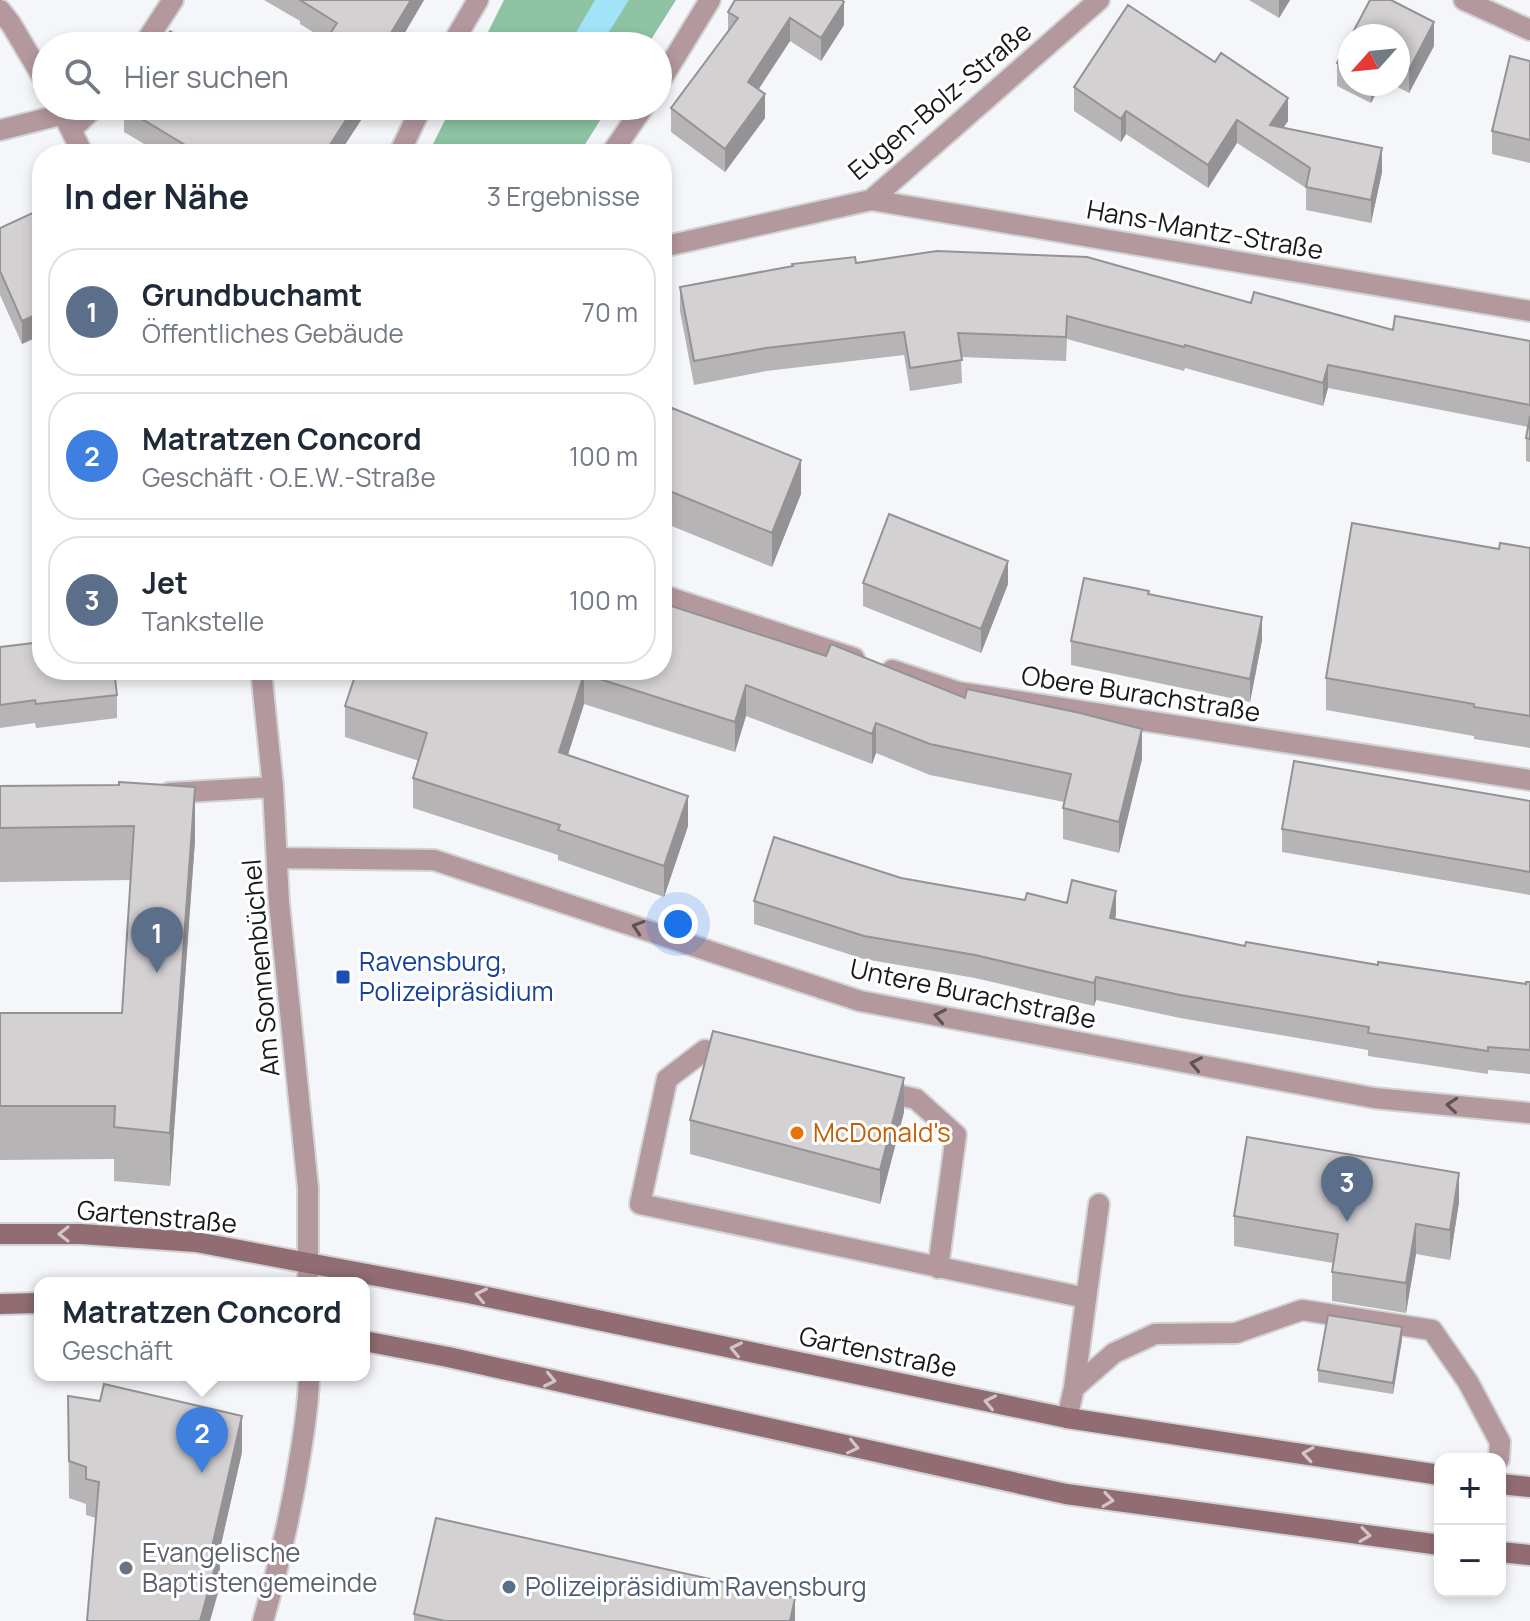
<!DOCTYPE html>
<html lang="de">
<head>
<meta charset="utf-8">
<style>
	body { margin:0; font-family:Manrope,sans-serif; background:#f6f6f7; color:#1f2937 }
	.controls { position:absolute; right:24px; bottom:24px; display:grid; overflow:hidden; border-radius:16px; box-shadow:0 4px 12px #0003 }
	.controls button { width:72px; height:72px; display:grid; place-items:center; padding:0; border:0; border-bottom:2px solid #e0e1e3; background:#fff; color:#1f2937; font:40px sans-serif }
	.compass { position:absolute; left:1338px; top:24px; width:72px; height:72px; border-radius:50%; background:#fff; box-shadow:0 4px 12px #0003; rotate:243deg }
	.you { position:absolute; left:678px; top:924px; width:28px; height:28px; margin:-20px; border:6px solid #fff; border-radius:50%; background:#1a73e8; box-shadow:0 0 0 12px #1a73e833 }
	.badge { display:grid; place-items:center; width:52px; height:52px; border-radius:50%; background:#8c500f; color:#fff; font-size:26px; font-weight:700 }
	.pin { position:absolute; translate:-50% -66px; filter:drop-shadow(0 2px 4px #0008) }
	.pin::after { content:''; position:absolute; top:42px; width:28px; height:24px; background:inherit; clip-path:polygon(0 0,100% 0,50% 100%) }
	.popup { position:absolute; left:34px; top:1277px; width:336px; height:104px; box-sizing:border-box; display:grid; place-content:center; border-radius:16px; background:#fff; filter:drop-shadow(0 2px 6px #0005); font-size:26px; white-space:nowrap; color:#747a83 }
	.popup b { font-size:30px; color:#1f2937 }
	.popup::after { content:''; position:absolute; left:50%; top:100%; margin-left:-16px; border:16px solid transparent; border-top-color:#fff }
	.list { margin:0; padding:0; list-style:none }
	h2 { display:flex; justify-content:space-between; align-items:center; height:104px; margin:0; padding:0 32px; font-size:34px }
	h2 small { font-size:26px; font-weight:400; color:#747a83 }
	.list li { display:grid; grid-template-columns:52px 1fr auto; gap:24px; align-items:center; box-sizing:border-box; height:128px; margin:0 16px 16px; padding:0 16px; border:2px solid #e0e1e3; border-radius:32px }
	.list b { display:block; font-size:30px; white-space:nowrap }
	.list p { margin:0; font-size:26px; white-space:nowrap; color:#747a83 }
	.list em { font-size:26px; font-style:normal; color:#747a83 }
	.icon { flex:none; width:44px; height:44px; fill:none; stroke:currentColor; stroke-width:2; stroke-linecap:round; stroke-linejoin:round }
	.map { position:relative; flex:none; width:1530px; height:1621px; overflow:hidden }
	.search { position:absolute; background:#fff; box-shadow:0 4px 12px #0003; left:32px; top:32px; width:640px; height:88px; display:flex; align-items:center; gap:20px; box-sizing:border-box; padding:0 28px; border-radius:44px; color:#747a83; font-size:30px }
	.panel { position:absolute; background:#fff; box-shadow:0 4px 12px #0003; left:32px; top:144px; width:640px; height:536px; border-radius:32px }
	.map>svg:first-child { display:block }
	.forest { fill:#8ec3a4 }
	.water { fill:#a2e3f7 }
	.lines { fill:none; stroke-linecap:round; stroke-linejoin:round }
	.service-casing { stroke:#d2d3d5; stroke-width:24 }
	.minor-casing { stroke:#d2d3d5; stroke-width:24 }
	.secondary-casing { stroke:#d2d3d5; stroke-width:24 }
	.service { stroke:#b3989e; stroke-width:20 }
	.minor { stroke:#b3989e; stroke-width:20 }
	.secondary { stroke:#916c73; stroke-width:20 }
	.wall { fill:#b6b4b5 }
	.shaded-wall { fill:#949294 }
	.building { fill:#d4d1d3; stroke:#949294; stroke-width:2 }
	.oneway { stroke:#5e5255 }
	.oneway2 { stroke:#d3c4c7 }
	.transit-dot { fill:#1a4fb4; stroke:#fff; stroke-width:3 }
	.food-dot { fill:#e8710a; stroke:#fff; stroke-width:3 }
	.worship-dot { fill:#6b7280; stroke:#fff; stroke-width:3 }
	.service-dot { fill:#5c6f8a; stroke:#fff; stroke-width:3 }
	.labels { text-anchor:middle; stroke-width:6; stroke-linejoin:round; paint-order:stroke }
	.street-label { font-size:26px; fill:#19191a; stroke:#fff }
	.transit-label { font-size:26px; fill:#164399; stroke:#fff; text-anchor:start }
	.food-label { font-size:26px; fill:#c56008; stroke:#fff; text-anchor:start }
	.worship-label { font-size:26px; fill:#5b616d; stroke:#fff; text-anchor:start }
	.service-label { font-size:26px; fill:#4e5e75; stroke:#fff; text-anchor:start }
</style>
</head>
<body>
<div class="map">
<svg width="1530" height="1621" viewBox="0 0 1530 1621">
	<rect width="100%" height="100%" fill="#f5f6f9"/>
	<path class="forest" d="M504 0H676L647 46H481Z
		M452 106H609L579 154H428Z"/>
	<path class="water" d="M595 0H629L600 46H568Z"/>
	<g class="lines">
		<defs>
			<path id="service" d="M143 46 173 0
				M72 129 96 106
				M732 1056 705 1050 667 1079 640 1204 1086 1298
				M876 1090 916 1099 956 1135 938 1268
				M1074 1388 1114 1353 1155 1334 1236 1333 1302 1310 1432 1330 1468 1382 1500 1442 1499 1459
				M1067 1418 1074 1388 1099 1204"/>
			<path id="minor" d="M1464 0 1530 30
				M0 10 11 24 46 83
				M451 46 478 0
				M658 85 710 0
				M59 106 83 154
				M0 130 64 114
				M399 154 422 106
				M611 154 644 106
				M871 200 1530 311
				M662 247 871 200 1099 0
				M662 595 854 658
				M261 670 273 787 279 903 308 1188V1283
				M892 670 958 692 1530 780
				M169 793 273 787
				M277 858 434 860 860 1001 1374 1098 1530 1113
				M263 1621C279 1565 292 1508 301 1450 305 1424 309 1401 309 1375"/>
			<path id="secondary" d="M0 1234H81L196 1242 468 1293 1067 1418 1440 1475
				M0 1304 40 1303
				M364 1341 448 1357 1066 1494 1440 1545
				M1500 1484 1530 1487
				M1500 1552 1530 1555"/>
		</defs>
		<use href="#service" class="service-casing"/>
		<use href="#minor" class="minor-casing"/>
		<use href="#secondary" class="secondary-casing"/>
		<use href="#service" class="service"/>
		<use href="#minor" class="minor"/>
		<use href="#secondary" class="secondary"/>
	</g>
	<path class="wall" d="M264 0H424L397 46H322L326 40 300 24V21Z
		M735 0 844 25 821 61 790 41 759 89 765 118 725 172 671 132V108L728 32V12Z
		M1249 0H1290L1279 18Z
		M1398 36 1434 46 1409 93 1392 84H1398Z
		M1350 38V84H1381L1371 103 1337 86V63Z
		M1530 61V163L1492 154V131Z
		M1074 87 1288 121 1283 128 1382 172 1371 223 1306 210V188L1237 143 1208 188 1126 134 1121 142 1074 111Z
		M361 107V120L339 154H161L124 132V108L275 118Z
		M39 210 22 344 0 295V228Z
		M856 263 1251 303 1393 330 1530 341V462L1526 461V438L1528 427 1328 388 1323 406 1185 368 1184 371 1067 339 1066 361 961 357 962 383 910 391 904 355 766 371 694 385 680 311V287Z
		M662 434 801 494 772 567 662 522Z
		M1530 548V748L1474 739V736L1326 710V678L1499 549Z
		M863 583 1008 584 981 653 863 606Z
		M1262 640 1250 702 1071 665V641Z
		M0 647 117 695V718L36 728 35 723 0 728Z
		M826 656 965 698 1142 759 1119 853 1063 839V808L1064 802 930 775 876 753 872 764 746 716 735 752 584 704 568 755 688 826 664 897 558 860V855L413 808V778L419 761 345 737V706L357 670Z
		M0 786 195 840 170 1186 114 1181V1159L0 1160V1013H122L131 880 0 882Z
		M1530 801V895L1282 852V829Z
		M901 878 1025 900 1067 903 1116 914 1115 919 1245 946 1526 984 1530 982V1074L1488 1070V1074L1368 1056V1050L1180 1018 1096 1000 1094 1006 975 978 864 959 754 924V901Z
		M904 1112 880 1204 690 1154V1120Z
		M1459 1202 1450 1260 1416 1254 1406 1313 1332 1301V1272L1333 1263 1234 1246V1216Z
		M1402 1339 1393 1394 1318 1382V1370Z
		M68 1396 242 1452 220 1549V1586L96 1518 86 1515V1504L69 1498Z
		M414 1614 795 1621H414Z"/>
	<path class="shaded-wall" d="M411 0H424L397 46H383Z
		M1279 0H1290L1279 18Z
		M844 2V25L821 61V38Z
		M790 18V41L748 105V82Z
		M1434 22V46L1409 93V70Z
		M1371 84H1381L1371 103Z
		M765 94V118L725 172V149Z
		M1288 98V121L1273 143 1270 125Z
		M355 106H362L361 120 339 154H324Z
		M1126 111V134L1121 142V119Z
		M1237 120V143L1208 188V165Z
		M1382 148V172L1371 223V200Z
		M42 312V335L22 344V321Z
		M1328 365V388L1323 406V383Z
		M801 460V494L772 567V533Z
		M1008 561V584L981 653V629Z
		M1262 617V640L1250 702V679Z
		M584 674V704L559 783V752Z
		M746 685V716L735 752V722Z
		M876 723V753L872 764V734Z
		M1142 729V759L1119 853V822Z
		M195 787V840L170 1186V1133Z
		M688 796V826L664 897V866Z
		M1116 891V914L1110 941V918Z
		M1096 977V1000L1094 1006V983Z
		M904 1078V1112L880 1204V1170Z
		M1459 1173V1202L1450 1260V1230Z
		M1416 1224V1254L1406 1313V1283Z
		M1402 1327V1339L1393 1394V1383Z
		M242 1416V1452L220 1549V1586L210 1621H200L212 1547Z
		M795 1598V1621H790Z"/>
	<path class="building" d="M300 0H411L383 46H322L337 23Z
		M735 0H842L844 2 821 38 790 18 748 82 765 94 725 149 671 108 738 18 728 12Z
		M1370 0H1391L1434 22 1409 70 1398 64V36H1351Z
		M1128 5 1215 62 1221 53 1288 98 1270 125 1382 148 1371 200 1306 187 1310 168 1237 120 1208 165 1126 111 1121 119 1074 87Z
		M170 31 195 46H161Z
		M1350 38V69L1337 63Z
		M1510 56 1530 61V140L1492 131Z
		M125 106H255L275 118 283 106H355L324 154H200L124 108Z
		M39 210 42 217V312L22 321 0 271V228Z
		M937 251 1087 257 1251 303 1254 292 1393 330 1395 316 1530 341V405L1328 365 1323 383 1185 345 1184 347 1067 316 1066 337 958 333 962 360 910 368 904 332 766 348 694 361 680 287 793 266 792 264 855 257 856 263Z
		M672 408 801 460 772 533 662 488V434Z
		M1530 416V439L1526 438Z
		M889 514 1008 561 981 629 863 583Z
		M1352 523 1499 549 1500 543 1530 548V716L1474 707V704L1326 678Z
		M1084 578 1149 591 1148 594 1262 617 1250 679 1071 641Z
		M662 603 826 656 831 644 965 698 967 689 1080 713 1142 729 1119 822 1063 808 1071 774 930 744 876 723 872 734 746 685 735 722 584 674 559 752 688 796 664 866 558 830 560 825 413 778 427 733 345 706 357 670H662Z
		M42 642V670H114L117 695 36 704 35 700 0 705V647Z
		M1294 761 1530 801V872L1282 829Z
		M119 782 195 787 170 1133 114 1127 115 1106H0V1013H122L134 826 0 828V786L119 785Z
		M774 837 901 878 1025 900 1027 893 1067 903 1072 880 1116 891 1110 918 1245 946 1246 942 1378 965V962L1526 984V982H1530V1050L1488 1047V1051L1368 1033 1369 1027 1180 995 1096 977 1094 983 975 955 864 936 754 901Z
		M713 1031 904 1078 880 1170 690 1120Z
		M1247 1137 1459 1173 1450 1230 1416 1224 1406 1283 1332 1272 1338 1234 1234 1216Z
		M1328 1315 1402 1327 1393 1383 1318 1370Z
		M104 1384 242 1416 212 1547 220 1549 200 1621H87L99 1482 86 1479V1467L69 1461 68 1396 100 1401Z
		M436 1518 795 1598 790 1621H445L414 1614Z"/>
	<defs><path id="oneway-chevron" d="M-2-3.5L2.5 0L-2 3.5" fill="none" stroke-width="1.6" stroke-linecap="round" stroke-linejoin="round" transform="scale(2)"/></defs>
	<g class="oneway">
		<use href="#oneway-chevron" transform="translate(638 927) rotate(-162)"/>
		<use href="#oneway-chevron" transform="translate(940 1016) rotate(-169)"/>
		<use href="#oneway-chevron" transform="translate(1196 1064) rotate(-169)"/>
		<use href="#oneway-chevron" transform="translate(1452 1105) rotate(-175)"/>
	</g>
	<g class="oneway2">
		<use href="#oneway-chevron" transform="translate(64 1234) rotate(180)"/>
		<use href="#oneway-chevron" transform="translate(481 1295) rotate(-168)"/>
		<use href="#oneway-chevron" transform="translate(736 1349) rotate(-168)"/>
		<use href="#oneway-chevron" transform="translate(550 1380) rotate(12)"/>
		<use href="#oneway-chevron" transform="translate(990 1402) rotate(-168)"/>
		<use href="#oneway-chevron" transform="translate(853 1447) rotate(13)"/>
		<use href="#oneway-chevron" transform="translate(1308 1454) rotate(-171)"/>
		<use href="#oneway-chevron" transform="translate(1108 1500) rotate(8)"/>
		<use href="#oneway-chevron" transform="translate(1365 1535) rotate(8)"/>
	</g>
	<rect class="transit-dot" x="335" y="969" width="16" height="16" rx="4"/>
	<circle class="food-dot" cx="797" cy="1133" r="8"/>
	<circle class="worship-dot" cx="126" cy="1568" r="8"/>
	<circle class="service-dot" cx="509" cy="1587" r="8"/>
	<g class="labels">
		<g class="street-label">
			<text transform="translate(940 101) rotate(-40)" y="9">Eugen-Bolz-Straße</text>
			<text transform="translate(1205 230) rotate(10)" y="9">Hans-Mantz-Straße</text>
			<text transform="translate(1141 694) rotate(9)" y="9">Obere Burachstraße</text>
			<text transform="translate(261 968) rotate(-95)" y="9">Am Sonnenbüchel</text>
			<text transform="translate(973 994) rotate(12)" y="9">Untere Burachstraße</text>
			<text transform="translate(157 1217) rotate(5)" y="9">Gartenstraße</text>
			<text transform="translate(878 1352) rotate(12)" y="9">Gartenstraße</text>
		</g>
		<g class="transit-label">
			<text x="359" y="971">Ravensburg,<tspan x="359" dy="30">Polizeipräsidium</tspan></text>
		</g>
		<g class="food-label">
			<text x="813" y="1142">McDonald's</text>
		</g>
		<g class="worship-label">
			<text x="142" y="1562">Evangelische<tspan x="142" dy="30">Baptistengemeinde</tspan></text>
		</g>
		<g class="service-label">
			<text x="525" y="1596">Polizeipräsidium Ravensburg</text>
		</g>
	</g>
</svg>
<div class="controls">
<button>+</button>
<button>−</button>
</div>
<svg class="compass" viewBox="-18 -18 36 36"><path d="M0-13l5 13h-10z" fill="#e53935"/><path d="M0 13l5-13h-10z" fill="#747a83"/></svg>
<div class="you"></div>
<div class="pin badge" style="left:157px;top:973px;background:#5c6f8a">1</div>
<div class="pin badge" style="left:202px;top:1473px;background:#3f7fe0">2</div>
<div class="popup"><b>Matratzen Concord</b>Geschäft</div>
<div class="pin badge" style="left:1347px;top:1222px;background:#5c6f8a">3</div>
<div class="search"><svg class="icon" aria-label="search" viewBox="0 0 24 24"><circle cx="10" cy="10" r="6"/><path d="M15 15l6 6"/></svg>Hier suchen</div>
<section class="panel">
<h2>In der Nähe<small>3 Ergebnisse</small></h2>
<ul class="list">
<li><span class="badge" style="background:#5c6f8a">1</span><div><b>Grundbuchamt</b><p>Öffentliches Gebäude</p></div><em>70 m</em></li>
<li><span class="badge" style="background:#3f7fe0">2</span><div><b>Matratzen Concord</b><p>Geschäft · O.E.W.-Straße</p></div><em>100 m</em></li>
<li><span class="badge" style="background:#5c6f8a">3</span><div><b>Jet</b><p>Tankstelle</p></div><em>100 m</em></li>
</ul>
</section>
</div>
</body>
</html>
